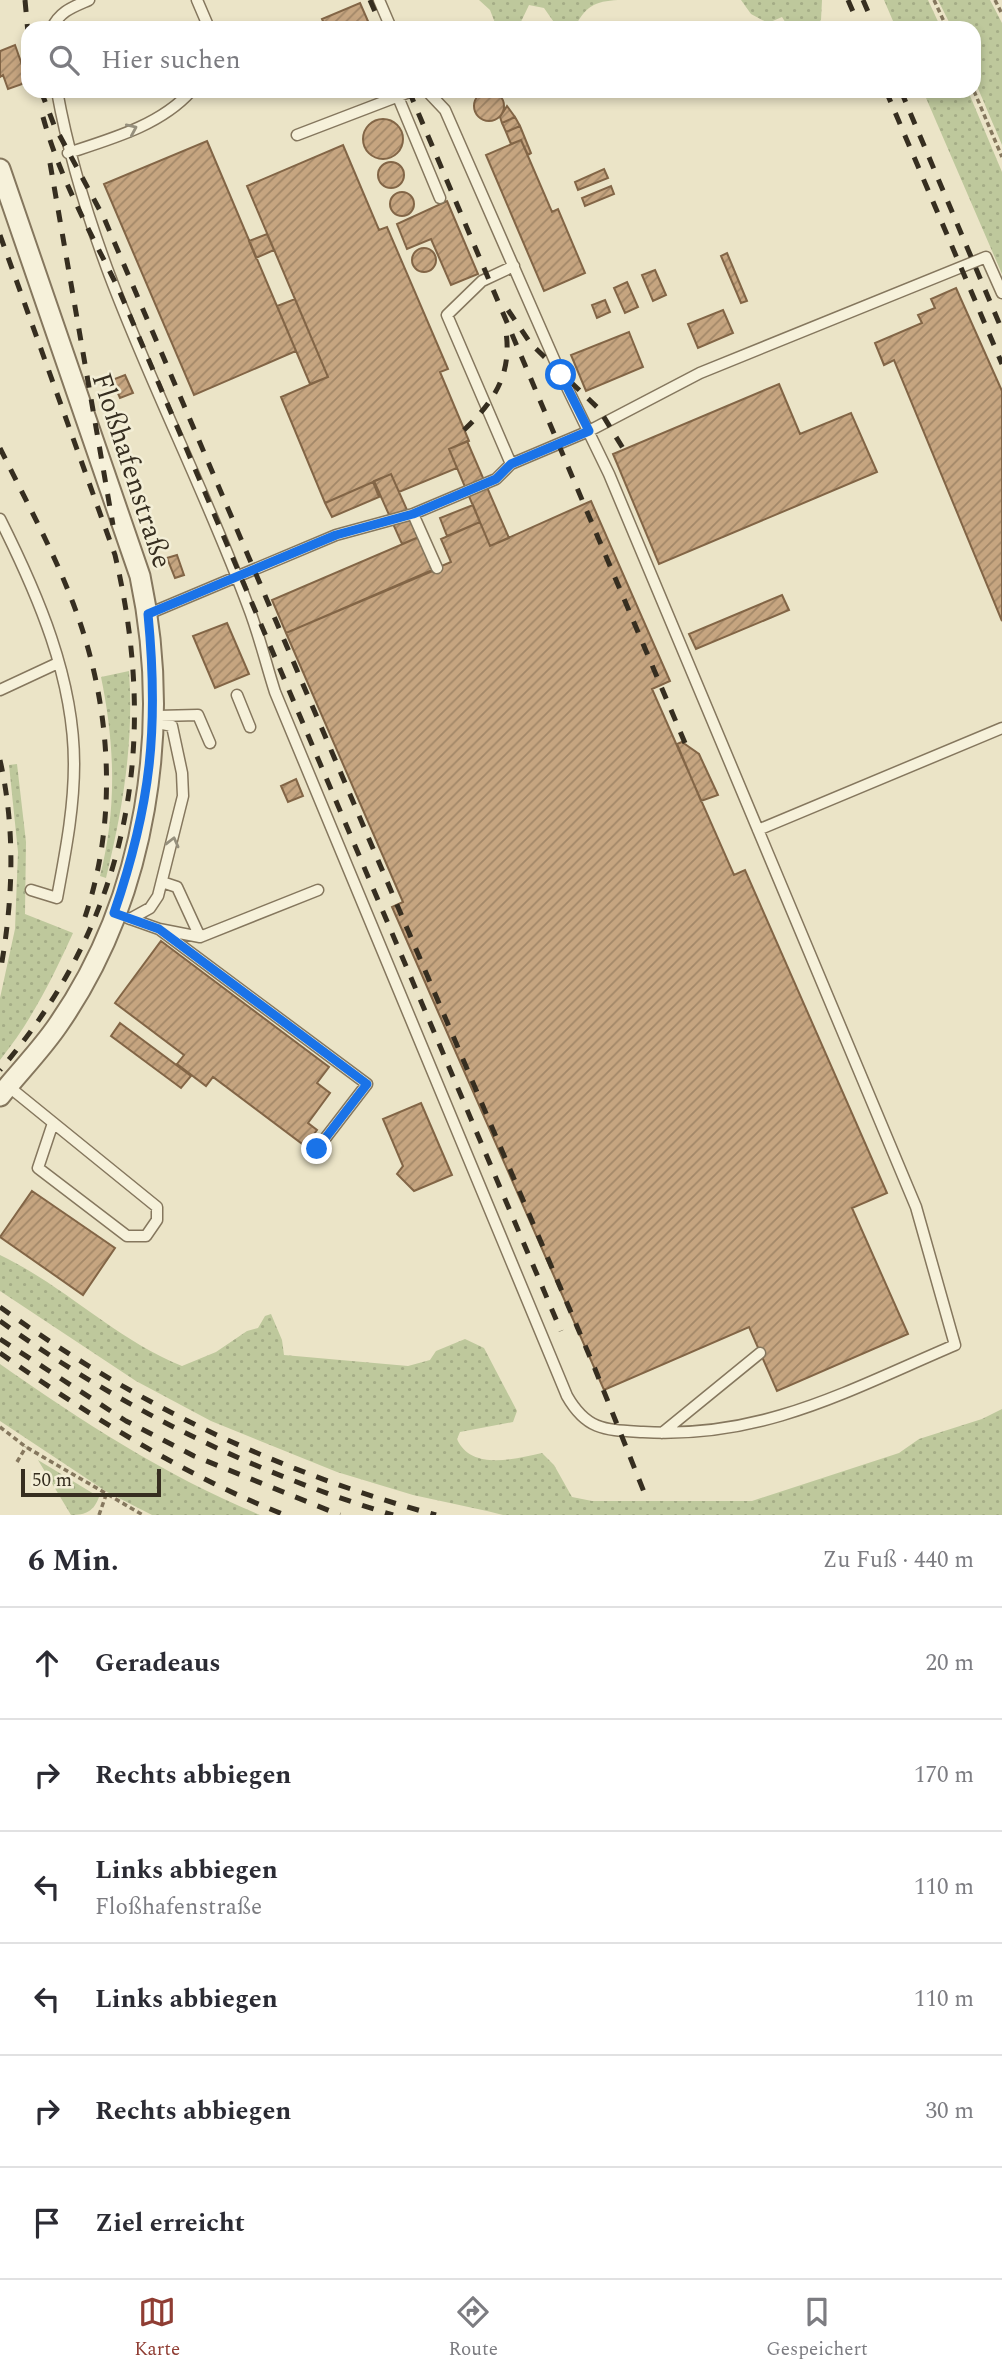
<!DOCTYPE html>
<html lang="de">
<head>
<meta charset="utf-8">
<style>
	body { margin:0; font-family:Spectral,serif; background:#f7f7f7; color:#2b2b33 }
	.scale { position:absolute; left:21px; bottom:18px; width:140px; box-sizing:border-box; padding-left:7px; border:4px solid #362e20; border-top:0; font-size:19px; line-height:24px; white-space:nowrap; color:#362e20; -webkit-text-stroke:5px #f3eed6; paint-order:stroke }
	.stop { position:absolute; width:21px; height:21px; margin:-16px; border:5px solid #1a73e8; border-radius:50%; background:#fff }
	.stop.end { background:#1a73e8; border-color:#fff; box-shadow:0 2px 7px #0008 }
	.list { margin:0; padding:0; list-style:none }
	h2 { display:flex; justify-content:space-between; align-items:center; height:91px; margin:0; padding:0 28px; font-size:30px }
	h2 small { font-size:23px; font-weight:400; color:#7c7c81 }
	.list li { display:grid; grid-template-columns:46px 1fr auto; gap:21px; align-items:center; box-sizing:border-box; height:112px; padding:0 28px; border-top:2px solid #e1e1e2 }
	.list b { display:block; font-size:26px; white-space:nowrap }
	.list p { margin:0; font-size:23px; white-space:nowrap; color:#7c7c81 }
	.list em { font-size:23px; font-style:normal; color:#7c7c81 }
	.icon { flex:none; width:38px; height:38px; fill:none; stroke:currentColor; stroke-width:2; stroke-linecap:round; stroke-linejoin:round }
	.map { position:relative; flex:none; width:1002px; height:1515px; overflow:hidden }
	.search { position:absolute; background:#fff; box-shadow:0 4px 10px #0003; left:21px; right:21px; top:21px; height:77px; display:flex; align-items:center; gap:18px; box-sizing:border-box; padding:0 24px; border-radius:21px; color:#7c7c81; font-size:26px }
	.sheet { height:763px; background:#fff }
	nav { display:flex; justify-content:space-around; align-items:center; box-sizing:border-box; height:98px; border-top:2px solid #e1e1e2; background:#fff; font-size:19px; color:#7c7c81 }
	nav a { display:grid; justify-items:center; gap:4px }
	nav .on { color:#8f3d33 }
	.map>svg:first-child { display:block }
	.grass { fill:url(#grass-dots) }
	.building { fill:url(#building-hatch); stroke:#826546; stroke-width:2 }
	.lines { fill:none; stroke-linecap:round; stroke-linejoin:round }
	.lane-casing { stroke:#85775e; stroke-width:13 }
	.street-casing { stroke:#85775e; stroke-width:23 }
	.path { stroke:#85775e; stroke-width:3.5; stroke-dasharray:5 3.5; stroke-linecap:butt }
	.lane { stroke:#f6f1da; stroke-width:10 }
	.street { stroke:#f6f1da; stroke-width:19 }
	.rail { stroke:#362e20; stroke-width:5; stroke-dasharray:12 12; stroke-linecap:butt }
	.oneway { stroke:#96907d }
	.route { stroke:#1a73e8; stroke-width:9 }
	.labels { text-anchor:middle; stroke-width:5; stroke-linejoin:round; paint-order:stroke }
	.street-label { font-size:28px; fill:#362e20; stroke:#f3eed6 }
</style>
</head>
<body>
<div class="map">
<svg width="1002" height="1515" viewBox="0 0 1002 1515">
	<defs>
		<pattern id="grass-dots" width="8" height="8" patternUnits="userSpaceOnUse" patternTransform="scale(1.75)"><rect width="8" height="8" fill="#bec89c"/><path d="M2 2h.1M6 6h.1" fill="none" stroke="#a4ac86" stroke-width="1.8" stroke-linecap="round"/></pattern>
		<pattern id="building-hatch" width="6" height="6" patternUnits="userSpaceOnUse" patternTransform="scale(1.75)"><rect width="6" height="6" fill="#c6a580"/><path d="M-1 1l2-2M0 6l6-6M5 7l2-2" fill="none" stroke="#a28768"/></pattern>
	</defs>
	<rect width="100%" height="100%" fill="#ebe4c7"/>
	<path class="grass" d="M479 0H618C595 1 584 7 575 28H558L544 8 529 5 518 28H497L490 10Z
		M741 0H822L821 20 813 28H789L782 17 768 23 751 14Z
		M884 0H928L941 28H896Z
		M938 0H990L1002 23V145L974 79V28H952Z
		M923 91H968L1002 172V274Z
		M129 671C134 742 123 808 106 878L100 876C117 809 115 745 101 677Z
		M17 764 26 842 25 914 73 933C52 979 32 1020 0 1060V998L15 929 18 852 9 765Z
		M0 1255C65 1286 115 1339 182 1366L216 1352 247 1331 258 1328 265 1316 271 1314 282 1340 284 1355 408 1366 430 1360 436 1351 465 1339 484 1348 517 1411 513 1422 460 1432 457 1439C471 1471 515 1459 542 1453L554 1465 572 1497 592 1501H752L899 1453 919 1439 982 1419 1002 1409V1515H503L487 1511 413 1495 337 1472 211 1421 136 1381 0 1291Z
		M0 1364C83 1422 166 1476 260 1515H152L107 1492 0 1421Z
		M38 1460 99 1497C94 1511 86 1515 71 1515Z"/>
	<path class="building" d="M360 3 371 28H326L322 19Z
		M15 45 28 82 8 89 3 75 0 77V51Z
		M474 106a15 15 0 1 1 30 0a15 15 0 1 1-30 0Z
		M507 106 515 117 502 123 500 117Z
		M515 117 520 126 506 132 502 123Z
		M363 139a20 20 0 1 1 40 0a20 20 0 1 1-40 0Z
		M520 126 531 153 528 155 521 140 511 144 506 132Z
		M521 140 552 212 558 209 585 273 544 291 486 155Z
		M207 141 296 351 194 395 104 184Z
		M343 145 379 230 387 227 448 369 440 372 469 441 449 449 457 468 399 492 391 474 325 503 281 397 328 377 247 186Z
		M378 175a13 13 0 1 1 26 0a13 13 0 1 1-26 0Z
		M604 169 608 178 578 190 575 182Z
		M611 186 614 194 585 206 582 198Z
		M390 204a12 12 0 1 1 24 0a12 12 0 1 1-24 0Z
		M447 201 478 274 451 285 431 239 407 249 397 224Z
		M267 234 274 250 256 258 249 241Z
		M412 260a12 12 0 1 1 24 0a12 12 0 1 1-24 0Z
		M727 253 747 301 741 303 721 256Z
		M655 270 666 295 653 301 642 275Z
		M627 282 638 307 625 313 614 288Z
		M956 288 1002 391V621L894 360 884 365 875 343 922 323 918 315 935 308 931 299Z
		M295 299 328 377 310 384 277 306Z
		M605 300 610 312 597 318 592 305Z
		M723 310 733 333 698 348 688 324Z
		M629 332 643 367 586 391 571 355Z
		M125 375 133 393 120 398 112 380Z
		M779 384 800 434 851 413 877 472 659 564 613 454Z
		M467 441 509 538 490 546 449 449Z
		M391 474 419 537 402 544 374 481Z
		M373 482 379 497 332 517 325 503Z
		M591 501 670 681 652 689 734 875 745 870 887 1193 852 1208 908 1334 777 1391 749 1327 604 1390 392 907 403 902 286 633 451 562 441 539 480 522 490 546Z
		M473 505 480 522 447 536 440 518Z
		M419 537 433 571 286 633 272 600Z
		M177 555 184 575 175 578 167 558Z
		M782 595 789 610 696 649 689 634Z
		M227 623 249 674 215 688 193 636Z
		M682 742 699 754 718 795 701 801 677 744Z
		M296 779 303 796 288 802 281 786Z
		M161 941 329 1067 317 1083 330 1093 308 1123 317 1130 305 1146 213 1077 206 1086 177 1064 184 1055 115 1003Z
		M120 1023 191 1076 181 1088 111 1036Z
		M421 1103 452 1175 414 1191 397 1174 403 1166 383 1119Z
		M32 1191 115 1248 83 1295 0 1237Z"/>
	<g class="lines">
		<defs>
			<path id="lane" d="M197 0 209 28
				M379 0 391 28
				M52 28C60 11 73 7 89 0
				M57 91C91 278 183 431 248 606 259 634 266 664 275 692L567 1396C587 1431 606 1430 643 1432 763 1439 849 1390 955 1345L916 1207 609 474 561 375 445 110 427 91
				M398 97 440 198
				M297 135 412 91
				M68 153C111 139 161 125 191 91
				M511 464 447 315 482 281 514 266
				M413 514 437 568
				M0 519C38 595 74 678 74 764 74 810 65 854 57 898L31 890
				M148 614 336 535 413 514 496 479 511 464 589 431 700 373 986 257 1002 293
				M0 690 58 663
				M237 695 250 727
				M158 716 198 715 210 743
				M758 830 1002 728
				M162 882 177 887 200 937
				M128 918 159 929 200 937 318 890
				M130 919 150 908 158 896 183 796 182 773 172 726 153 722
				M159 929 367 1084 317 1149
				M8 1086 157 1207V1220L146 1236H127L38 1168 53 1123
				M662 1433 760 1353"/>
			<path id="street" d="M0 169 140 576C172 727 147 897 58 1025 41 1050 19 1072 0 1096"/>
		</defs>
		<use href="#lane" class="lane-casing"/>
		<use href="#street" class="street-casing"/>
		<path class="path" d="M934 0 947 28
			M995 0 1002 14
			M974 91 1002 157
			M0 1427 26 1447 143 1515
			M17 1462 26 1447
			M99 1515 106 1495"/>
		<use href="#lane" class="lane"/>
		<use href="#street" class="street"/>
		<path class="rail" d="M25 0 28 33
			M370 0 382 28
			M848 0 860 28
			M863 0 875 28
			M41 91 54 125 104 218 593 1364 644 1492
			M409 91 685 743
			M886 91 1002 364
			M901 91 1002 330
			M43 117C60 179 91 233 119 290L561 1331
			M50 163 113 525
			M0 235 115 555C160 745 129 920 0 1070
			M508 310 531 344 599 409 624 450
			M464 430C494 402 512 374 506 332
			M0 448C25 499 53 550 73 603 111 702 119 816 85 917
			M0 760C16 831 13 902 0 973
			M0 1307C133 1403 277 1472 436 1515
			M0 1321C121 1408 251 1472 393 1515
			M0 1339 126 1421 194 1456 340 1515
			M0 1353C90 1416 183 1475 285 1515"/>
	</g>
	<defs><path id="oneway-chevron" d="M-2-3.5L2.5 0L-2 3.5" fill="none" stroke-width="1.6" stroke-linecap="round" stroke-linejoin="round" transform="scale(1.75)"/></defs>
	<g class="oneway">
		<use href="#oneway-chevron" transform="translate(132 129) rotate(-24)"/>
		<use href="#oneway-chevron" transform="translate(173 842) rotate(-76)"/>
	</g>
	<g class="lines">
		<path class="route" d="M317 1149 367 1084 159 929 114 913C151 805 159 728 148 614L336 535 413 514 496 479 511 464 589 431 561 375"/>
	</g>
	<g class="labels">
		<g class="street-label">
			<text transform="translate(133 470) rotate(72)" y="10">Floßhafenstraße</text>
		</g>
	</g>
</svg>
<div class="scale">50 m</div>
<div class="stop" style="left:561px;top:375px"></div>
<div class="stop end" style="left:317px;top:1149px"></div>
<div class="search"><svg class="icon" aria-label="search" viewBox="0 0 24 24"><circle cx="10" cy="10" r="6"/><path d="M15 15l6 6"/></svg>Hier suchen</div>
</div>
<section class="sheet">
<h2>6 Min.<small>Zu Fuß · 440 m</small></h2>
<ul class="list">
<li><svg class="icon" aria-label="ahead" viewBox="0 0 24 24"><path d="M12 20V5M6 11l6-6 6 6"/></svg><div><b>Geradeaus</b></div><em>20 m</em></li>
<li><svg class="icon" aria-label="right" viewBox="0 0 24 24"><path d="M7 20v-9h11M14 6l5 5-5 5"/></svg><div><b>Rechts abbiegen</b></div><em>170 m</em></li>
<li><svg class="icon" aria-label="left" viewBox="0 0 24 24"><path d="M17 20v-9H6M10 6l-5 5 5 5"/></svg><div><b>Links abbiegen</b><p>Floßhafenstraße</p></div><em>110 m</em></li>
<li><svg class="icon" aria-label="left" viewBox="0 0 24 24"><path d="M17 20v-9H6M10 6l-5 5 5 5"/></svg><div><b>Links abbiegen</b></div><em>110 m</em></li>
<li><svg class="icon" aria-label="right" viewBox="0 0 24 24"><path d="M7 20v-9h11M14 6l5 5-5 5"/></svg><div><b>Rechts abbiegen</b></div><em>30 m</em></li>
<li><svg class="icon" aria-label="arrive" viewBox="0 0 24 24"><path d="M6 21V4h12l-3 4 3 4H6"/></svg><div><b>Ziel erreicht</b></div></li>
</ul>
</section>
<nav>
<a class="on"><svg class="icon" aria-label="map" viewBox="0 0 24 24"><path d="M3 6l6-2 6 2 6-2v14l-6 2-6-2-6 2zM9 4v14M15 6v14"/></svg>Karte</a>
<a><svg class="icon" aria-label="directions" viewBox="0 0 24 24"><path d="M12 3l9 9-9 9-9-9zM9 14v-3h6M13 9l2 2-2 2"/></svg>Route</a>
<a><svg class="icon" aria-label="saved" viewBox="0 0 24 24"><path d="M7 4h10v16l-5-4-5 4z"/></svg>Gespeichert</a>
</nav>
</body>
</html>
